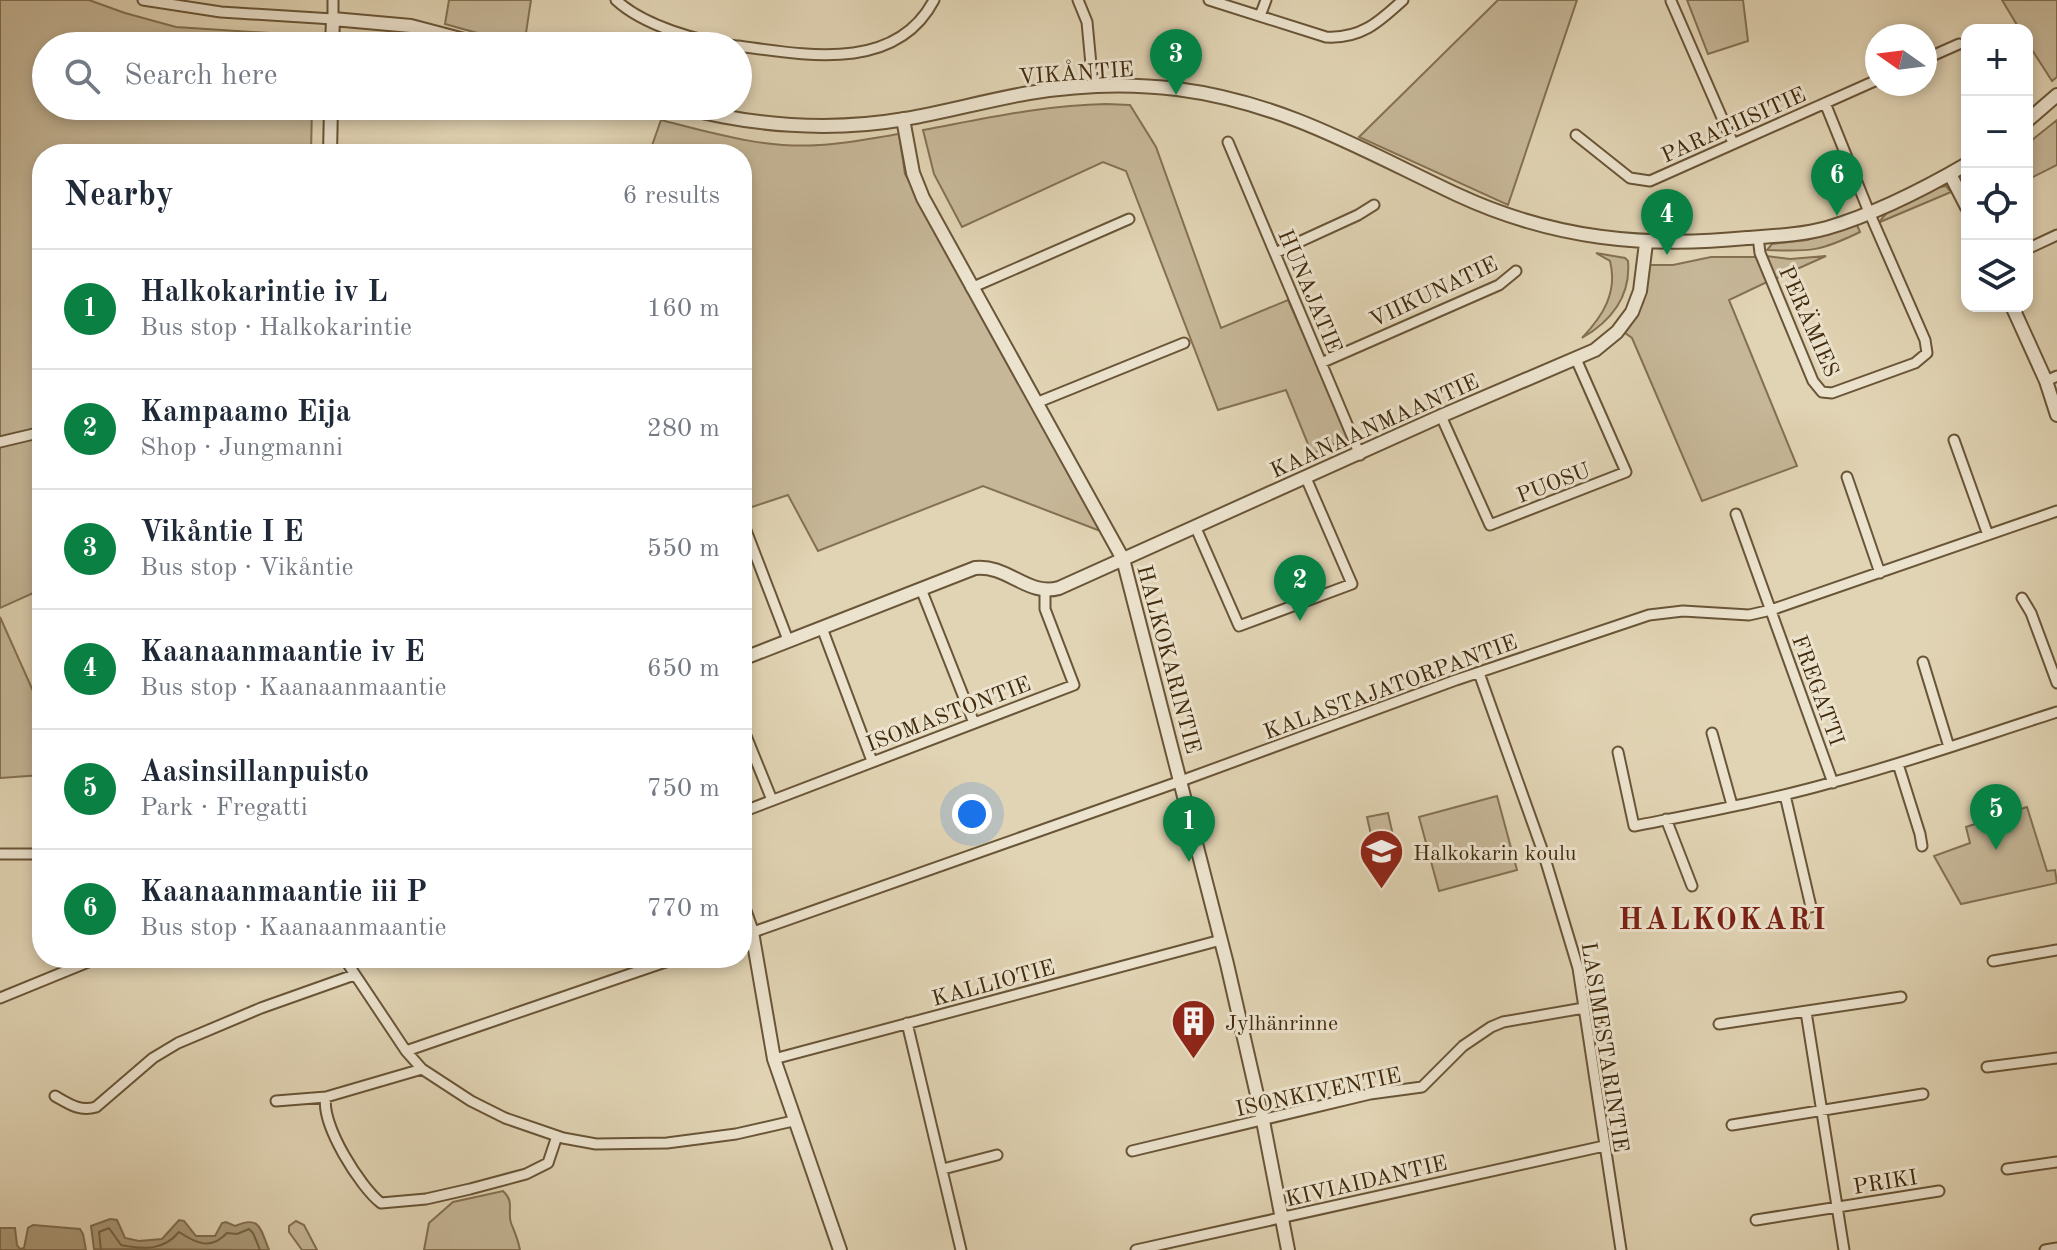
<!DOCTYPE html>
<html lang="en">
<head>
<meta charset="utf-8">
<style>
	body { margin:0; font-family:"Old Standard TT",serif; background:#f2f2f3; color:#1f2937 }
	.controls { position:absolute; right:24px; top:24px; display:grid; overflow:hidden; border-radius:16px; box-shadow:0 4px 12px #0003 }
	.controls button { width:72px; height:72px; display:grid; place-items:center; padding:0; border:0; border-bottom:2px solid #e0e1e3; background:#fff; color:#1f2937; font:40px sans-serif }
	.compass { position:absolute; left:1865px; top:24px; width:72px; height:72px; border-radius:50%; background:#fff; box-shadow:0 4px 12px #0003; rotate:284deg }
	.you { position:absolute; left:972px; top:814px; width:28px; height:28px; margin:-20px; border:6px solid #fff; border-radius:50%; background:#1a73e8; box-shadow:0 0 0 12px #1a73e833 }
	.badge { display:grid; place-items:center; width:52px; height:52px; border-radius:50%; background:#0b8043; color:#fff; font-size:26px; font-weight:700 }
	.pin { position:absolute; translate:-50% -66px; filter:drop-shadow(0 2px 4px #0008) }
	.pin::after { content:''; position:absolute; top:42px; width:28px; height:24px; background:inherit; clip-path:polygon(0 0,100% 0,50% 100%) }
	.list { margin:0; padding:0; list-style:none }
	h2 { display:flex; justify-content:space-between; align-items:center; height:104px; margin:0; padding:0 32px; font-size:34px }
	h2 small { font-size:26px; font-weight:400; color:#747a83 }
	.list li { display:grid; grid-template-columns:52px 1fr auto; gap:24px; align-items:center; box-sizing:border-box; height:120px; padding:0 32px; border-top:2px solid #e0e1e3 }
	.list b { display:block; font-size:30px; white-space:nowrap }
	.list p { margin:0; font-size:26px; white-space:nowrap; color:#747a83 }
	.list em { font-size:26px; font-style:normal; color:#747a83 }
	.icon { flex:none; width:44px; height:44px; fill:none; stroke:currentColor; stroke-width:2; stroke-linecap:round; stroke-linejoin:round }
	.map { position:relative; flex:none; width:2057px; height:1250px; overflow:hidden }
	.search { position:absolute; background:#fff; box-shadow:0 4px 12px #0003; left:32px; top:32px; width:720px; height:88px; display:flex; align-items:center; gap:20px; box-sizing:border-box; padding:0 28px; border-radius:44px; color:#747a83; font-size:30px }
	.panel { position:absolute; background:#fff; box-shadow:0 4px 12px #0003; left:32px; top:144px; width:720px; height:824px; border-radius:32px }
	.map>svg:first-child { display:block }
	.green { fill:#c6b798; stroke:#847152; stroke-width:2 }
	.water { fill:#ab9b7b; stroke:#816e4f; stroke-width:2 }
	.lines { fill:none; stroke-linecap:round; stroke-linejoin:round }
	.shore { stroke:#766344; stroke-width:2 }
	.minor-casing { stroke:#695537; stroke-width:13 }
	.tertiary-casing { stroke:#695537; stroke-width:16 }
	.minor { stroke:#ece3ce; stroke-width:9 }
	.tertiary { stroke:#ece3ce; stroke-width:12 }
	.labels { text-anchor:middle; stroke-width:6; stroke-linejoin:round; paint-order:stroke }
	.street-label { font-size:22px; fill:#412b0d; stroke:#ece3ce }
	.poi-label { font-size:22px; fill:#412b0d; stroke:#ece3ce; text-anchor:start }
	.district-label { font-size:30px; font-weight:bold; letter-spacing:2px; fill:#7a1f14; stroke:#ece3ce }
</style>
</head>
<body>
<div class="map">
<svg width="2057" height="1250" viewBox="0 0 2057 1250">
	<rect width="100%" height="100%" fill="#e1d4b4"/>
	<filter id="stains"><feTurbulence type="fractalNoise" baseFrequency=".0025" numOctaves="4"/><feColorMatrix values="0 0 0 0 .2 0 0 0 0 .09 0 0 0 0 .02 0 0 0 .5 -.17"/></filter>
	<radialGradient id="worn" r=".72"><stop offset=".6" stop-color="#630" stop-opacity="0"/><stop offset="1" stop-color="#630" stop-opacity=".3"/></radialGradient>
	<path class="green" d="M0 0H89L125 13 176 27 314 36V46H46V106H312L311 154H42V589L0 608Z
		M449 0H531L524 46 445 24Z
		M1498 0H1577L1508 205 1359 137Z
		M1687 0H1743L1748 41 1708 54Z
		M2002 0H2057V77L2052 81 2027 42V30H2020Z
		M1106 104 1130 105 1156 147 1221 328 1288 300 1349 437 1312 454 1286 390 1218 410 1126 171 1103 162 962 227 934 174 923 130C983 119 1044 105 1106 104Z
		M661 120C712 133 766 149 819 145 846 144 873 138 899 134L905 174 1103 532 983 486 818 551 788 495 752 507 742 502V154H649Z
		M2057 120V165L2027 180V144Z
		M1946 186 1951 192 1880 222C1887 206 1928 188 1946 186Z
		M1857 225 1860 232C1821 251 1811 252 1767 250L1772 244 1807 240Z
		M1596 253 1625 258 1628 261C1631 297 1611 321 1582 338 1603 316 1618 292 1610 261Z
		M1766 256 1790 259 1826 256 1775 279Z
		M1711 257H1756L1767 282 1729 300 1797 466 1702 501 1632 338 1625 333 1643 303 1650 265H1673Z
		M0 617 42 711V775L0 778Z
		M1497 796 1517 870 1439 891 1419 817Z
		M2027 807 2047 871 2055 870 2057 883 1961 904 1934 856 1970 843 1966 827Z
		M1388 813 1399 862 1378 866 1367 817Z
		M503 1191C515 1202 507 1210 511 1223 515 1233 518 1239 520 1250H424L429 1223 453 1202Z
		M296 1221 304 1225 317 1250H302L289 1232V1226Z"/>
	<path class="water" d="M110 1219 117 1220 125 1238 139 1241 162 1239 179 1220 184 1221 196 1236H215L222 1223 226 1222 235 1226C260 1215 260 1228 269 1250L94 1249 91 1226Z
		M33 1225 80 1229 83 1234 86 1250H0V1228H15L17 1245 20 1249 24 1248 28 1228Z"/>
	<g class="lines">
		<path class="shore" d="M101 1250 99 1232 109 1228 121 1245C145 1250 164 1250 179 1232 197 1244 211 1250 227 1233L237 1234 249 1229 253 1233 260 1250"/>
		<defs>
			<path id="minor" d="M143 0 221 12 333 19V0
				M616 0C644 26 698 41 736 46
				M1078 0 1087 22 1093 86
				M1209 0 1326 37C1361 39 1379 22 1403 0
				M1671 1 1733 143
				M1260 16 1266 0
				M738 46C805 55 896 73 934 0
				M1925 59 1959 44
				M1576 135 1630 178 1650 181 1877 80
				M1228 142 1360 455
				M1758 237 1760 253 1813 381 1822 392 1832 393 1915 363 1927 353 1925 340 1869 212 1825 103
				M2027 249 2057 235
				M1275 253 1358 215 1374 205
				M971 288 1129 219
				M1321 363 1499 285 1516 271
				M2046 381 2057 376
				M1036 403 1184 343
				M1441 416 1490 525 1626 472 1576 359
				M1954 440 1988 535
				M0 442 42 432
				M1847 477 1880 573
				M1736 514 1833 783
				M742 520 788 640
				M1195 526 1239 626 1352 584 1306 478
				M921 589 974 723
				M2022 598 2031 613 2057 683
				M822 628 872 761
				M1923 662 1949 747
				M1479 673 1543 852 1578 968 1621 1250
				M742 726 772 800
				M1712 733 1732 805
				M1618 752 1634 826C1700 813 1766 801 1830 783 1907 763 1982 736 2057 712
				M1898 764 1920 834 1922 846
				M1785 795 1811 907
				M742 812 1074 685 1045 609V591
				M1666 819 1692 886
				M0 854H42
				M742 936 1181 781 1456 680 1649 615 1683 611 1749 615 1771 610 2057 511
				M344 958 406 1051 422 1069 471 1101 505 1118 563 1138 596 1144 667 1143 736 1134 793 1121
				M1993 961 2057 950
				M0 998 98 958
				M1806 1012 1844 1250
				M907 1023 961 1250
				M1719 1024 1901 997
				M406 1051 677 958
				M774 1059 1221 940
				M1987 1067 2057 1058
				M55 1096C69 1104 80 1112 96 1107L153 1058 178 1043 261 1008 354 975
				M326 1097C320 1124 361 1188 381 1203L426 1199 470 1189 526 1174 548 1163 557 1136
				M276 1101 326 1097 422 1069
				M1732 1125 1923 1094
				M1132 1151 1370 1094 1422 1087 1463 1046 1491 1027 1503 1022 1584 1008
				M943 1169 997 1155
				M2007 1169 2057 1162
				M1756 1220 1939 1191
				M1136 1250 1604 1146
				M2045 1250 2057 1248"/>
			<path id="tertiary" d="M332 46 333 19 411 26 487 46
				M678 106C751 126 830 132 905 119 946 112 988 100 1029 93 1077 85 1129 83 1177 89 1285 103 1362 150 1458 195 1553 239 1645 248 1747 238 1774 236 1801 235 1827 228 1875 214 1924 189 1967 164
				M903 119 913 173 923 198 1123 559 1227 964 1263 1121 1288 1250
				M2027 121 2057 95
				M330 154 331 106
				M1950 174 1967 207
				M2012 306 2046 381 2057 415
				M742 659 975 568C1007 564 1028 597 1059 588L1441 416 1595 350 1617 332 1632 312 1640 291 1646 243
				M742 904 752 932 774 1059 840 1250"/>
		</defs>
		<use href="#minor" class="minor-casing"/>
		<use href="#tertiary" class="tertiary-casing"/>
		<use href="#minor" class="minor"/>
		<use href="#tertiary" class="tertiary"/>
	</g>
	<defs>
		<symbol id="school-pin" viewBox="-11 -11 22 30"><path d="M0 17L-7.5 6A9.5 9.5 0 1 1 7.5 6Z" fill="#8f2418" stroke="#ece3ce"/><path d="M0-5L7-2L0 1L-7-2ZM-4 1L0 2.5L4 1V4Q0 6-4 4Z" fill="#fff"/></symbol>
		<symbol id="building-pin" viewBox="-11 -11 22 30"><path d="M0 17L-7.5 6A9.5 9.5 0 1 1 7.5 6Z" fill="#8f2418" stroke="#ece3ce"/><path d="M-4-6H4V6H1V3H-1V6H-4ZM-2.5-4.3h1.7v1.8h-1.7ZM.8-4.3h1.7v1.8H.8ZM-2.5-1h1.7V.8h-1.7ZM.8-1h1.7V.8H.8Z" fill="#fff"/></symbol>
	</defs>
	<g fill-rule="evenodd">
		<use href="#school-pin" x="1356" y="826" width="51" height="69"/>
		<use href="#building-pin" x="1168" y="996" width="51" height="69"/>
	</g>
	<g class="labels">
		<g class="street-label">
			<text transform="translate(1076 72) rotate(-4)" y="8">VIKÅNTIE</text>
			<text transform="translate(1733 124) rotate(-24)" y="8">PARATIISITIE</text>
			<text transform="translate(1311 291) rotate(67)" y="8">HUNAJATIE</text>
			<text transform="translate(1433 291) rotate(-25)" y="8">VIIKUNATIE</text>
			<text transform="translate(1810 321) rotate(66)" y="8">PERÄMIES</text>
			<text transform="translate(1374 425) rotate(-24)" y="8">KAANAANMAANTIE</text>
			<text transform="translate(1553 482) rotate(-21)" y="8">PUOSU</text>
			<text transform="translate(1170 659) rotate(75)" y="8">HALKOKARINTIE</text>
			<text transform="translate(1390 686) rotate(-20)" y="8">KALASTAJATORPANTIE</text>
			<text transform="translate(1819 690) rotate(70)" y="8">FREGATTI</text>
			<text transform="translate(948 713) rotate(-21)" y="8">ISOMASTONTIE</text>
			<text transform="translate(993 982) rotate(-15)" y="8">KALLIOTIE</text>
			<text transform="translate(1606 1047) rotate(81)" y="8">LASIMESTARINTIE</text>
			<text transform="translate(1318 1091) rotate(-12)" y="8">ISONKIVENTIE</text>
			<text transform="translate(1366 1180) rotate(-13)" y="8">KIVIAIDANTIE</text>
			<text transform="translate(1885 1181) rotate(-9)" y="8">PRIKI</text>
		</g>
		<g class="poi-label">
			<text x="1413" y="860">Halkokarin koulu</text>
			<text x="1225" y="1030">Jylhänrinne</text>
		</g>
		<g class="district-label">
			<text x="1723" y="929">HALKOKARI</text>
		</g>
	</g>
	<rect width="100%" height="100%" filter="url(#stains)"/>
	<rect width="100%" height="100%" fill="url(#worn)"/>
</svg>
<div class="controls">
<button>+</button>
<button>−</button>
<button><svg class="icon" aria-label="locate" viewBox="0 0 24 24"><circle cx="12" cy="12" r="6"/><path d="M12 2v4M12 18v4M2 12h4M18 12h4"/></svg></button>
<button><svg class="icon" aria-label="layers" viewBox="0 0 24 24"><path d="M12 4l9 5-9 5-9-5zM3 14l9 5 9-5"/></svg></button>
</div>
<svg class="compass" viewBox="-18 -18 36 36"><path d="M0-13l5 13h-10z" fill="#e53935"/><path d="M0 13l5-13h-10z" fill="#747a83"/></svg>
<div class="you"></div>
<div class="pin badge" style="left:1189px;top:862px">1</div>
<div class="pin badge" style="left:1300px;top:621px">2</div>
<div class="pin badge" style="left:1176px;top:95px">3</div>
<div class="pin badge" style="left:1667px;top:255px">4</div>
<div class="pin badge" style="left:1996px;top:850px">5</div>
<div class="pin badge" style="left:1837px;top:216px">6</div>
<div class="search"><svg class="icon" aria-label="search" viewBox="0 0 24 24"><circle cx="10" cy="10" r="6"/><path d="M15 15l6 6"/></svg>Search here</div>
<section class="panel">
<h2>Nearby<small>6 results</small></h2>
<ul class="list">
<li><span class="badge">1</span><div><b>Halkokarintie iv L</b><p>Bus stop · Halkokarintie</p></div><em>160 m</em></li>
<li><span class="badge">2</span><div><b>Kampaamo Eija</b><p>Shop · Jungmanni</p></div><em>280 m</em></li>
<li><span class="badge">3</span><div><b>Vikåntie I E</b><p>Bus stop · Vikåntie</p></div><em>550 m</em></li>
<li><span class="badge">4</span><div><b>Kaanaanmaantie iv E</b><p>Bus stop · Kaanaanmaantie</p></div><em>650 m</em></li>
<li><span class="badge">5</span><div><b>Aasinsillanpuisto</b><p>Park · Fregatti</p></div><em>750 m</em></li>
<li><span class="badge">6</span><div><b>Kaanaanmaantie iii P</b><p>Bus stop · Kaanaanmaantie</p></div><em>770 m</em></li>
</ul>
</section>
</div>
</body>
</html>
